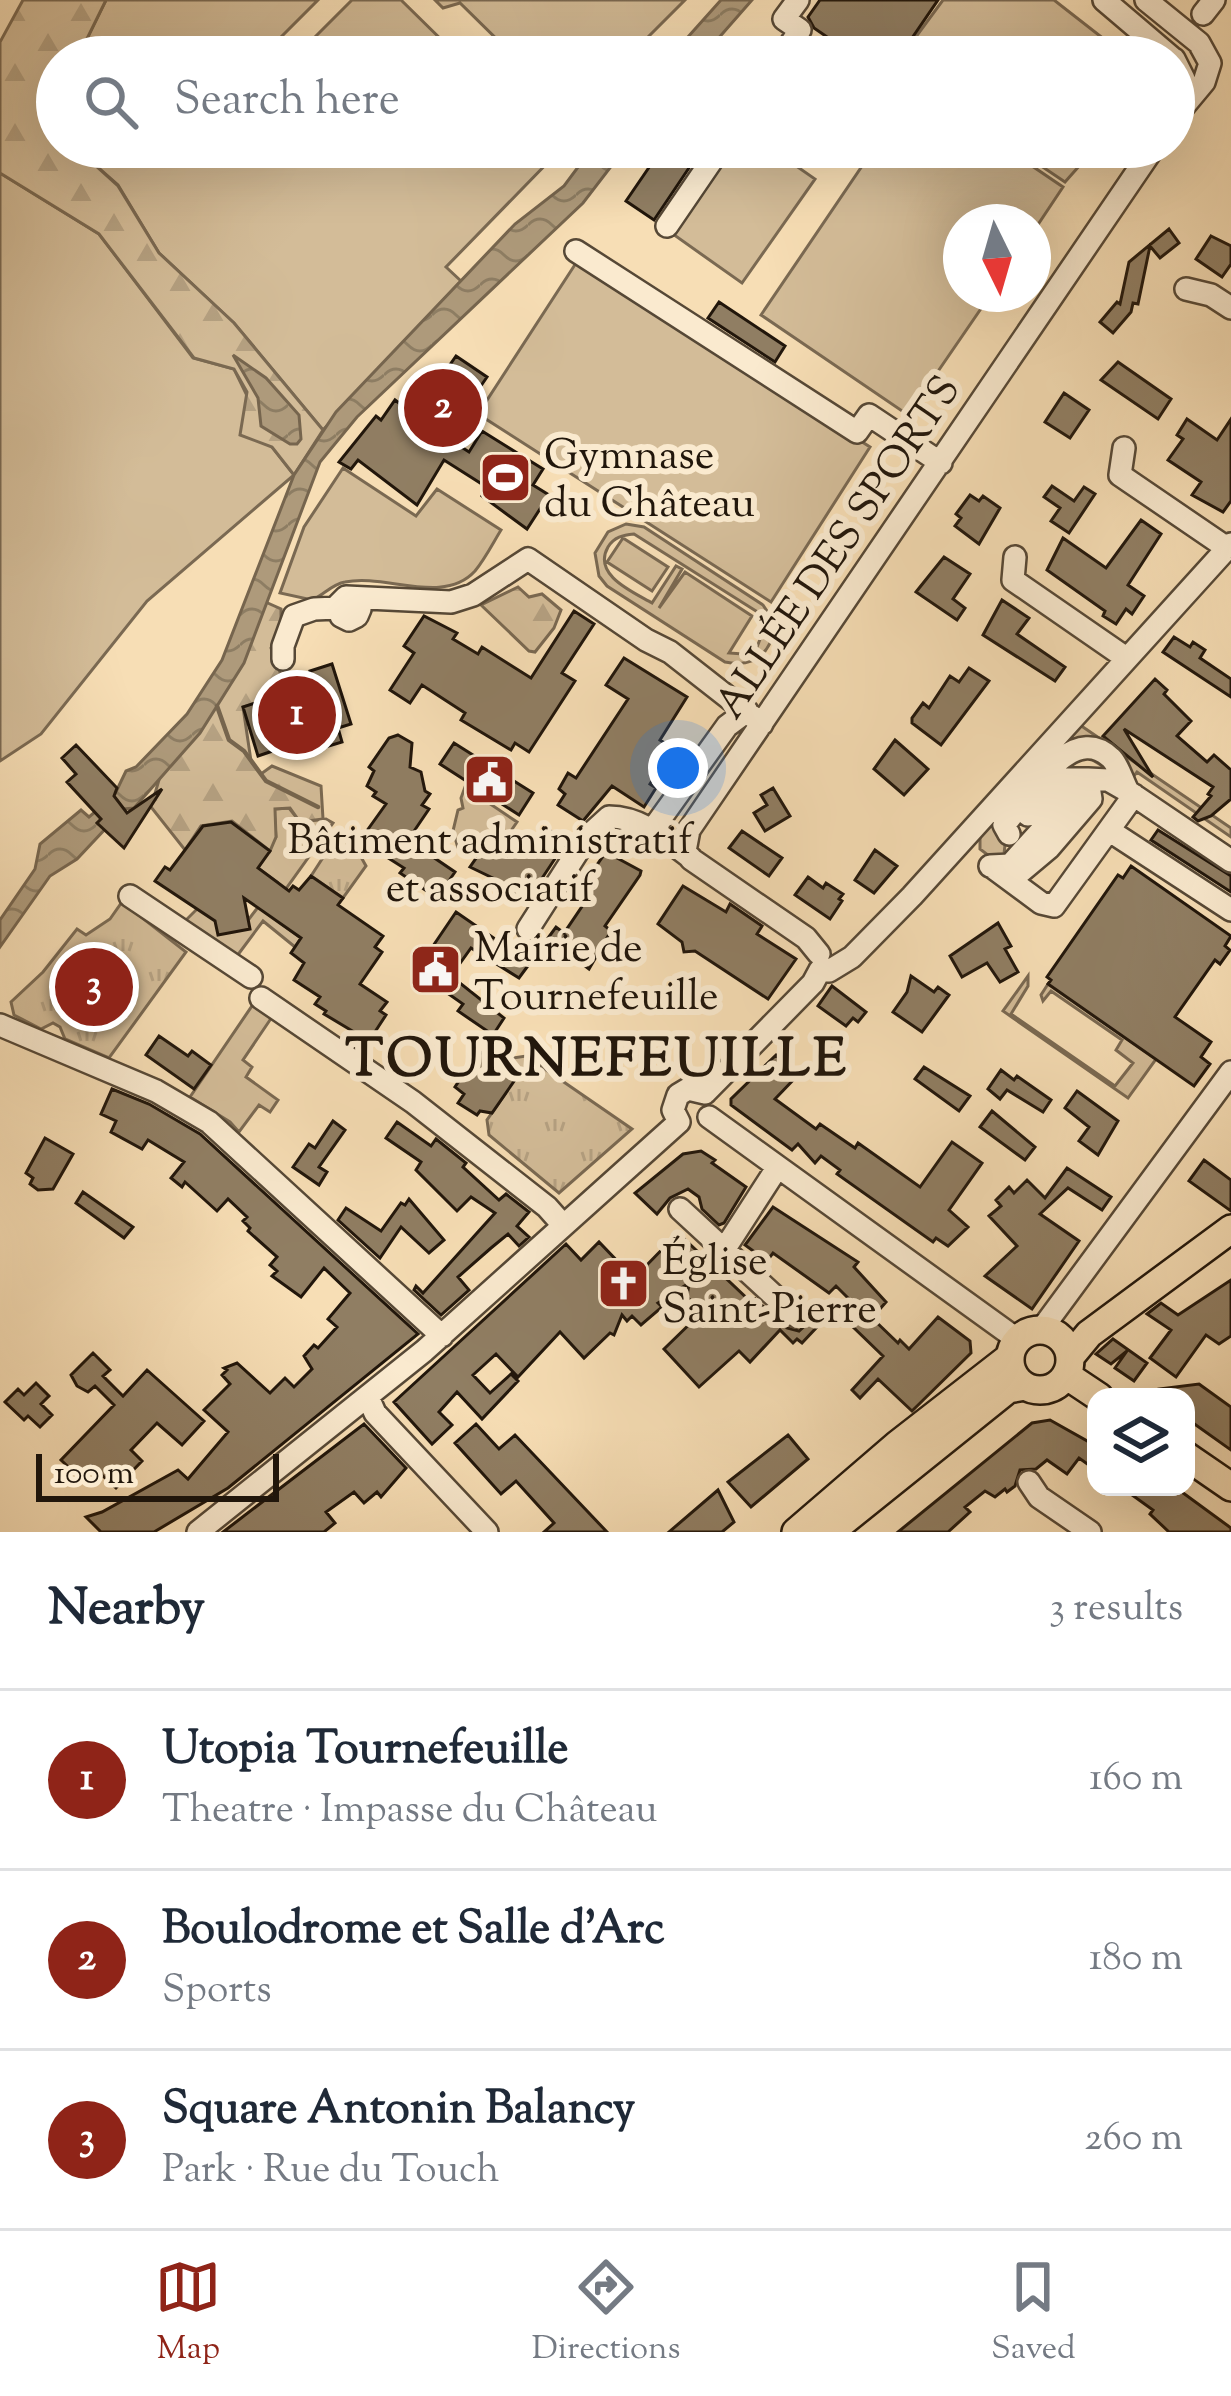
<!DOCTYPE html>
<html lang="en">
<head>
<meta charset="utf-8">
<style>
	body { margin:0; font-family:"Sorts Mill Goudy",serif; background:#f2f2f3; color:#1f2937 }
	.controls { position:absolute; right:36px; bottom:36px; display:grid; overflow:hidden; border-radius:24px; box-shadow:0 12px 48px #0002 }
	.controls button { width:108px; height:108px; display:grid; place-items:center; padding:0; border:0; border-bottom:3px solid #e0e1e3; background:#fff; color:#1f2937; font:60px sans-serif }
	.compass { position:absolute; left:943px; top:204px; width:108px; height:108px; border-radius:50%; background:#fff; box-shadow:0 12px 48px #0002; rotate:175deg }
	.scale { position:absolute; left:36px; bottom:30px; width:243px; box-sizing:border-box; padding-left:12px; border:6px solid #21160b; border-top:0; font-size:33px; line-height:42px; white-space:nowrap; color:#21160b; -webkit-text-stroke:9px #faeacf; paint-order:stroke }
	.you { position:absolute; left:678px; top:768px; width:42px; height:42px; margin:-30px; border:9px solid #fff; border-radius:50%; background:#1a73e8; box-shadow:0 0 0 18px #1a73e833 }
	.badge { display:grid; place-items:center; width:78px; height:78px; border-radius:50%; background:#8f2418; color:#fff; font-size:39px; font-weight:700 }
	.pin { position:absolute; translate:-50% -50%; border:6px solid #fff; box-shadow:0 3px 12px #0006 }
	.list { margin:0; padding:0; list-style:none }
	h2 { display:flex; justify-content:space-between; align-items:center; height:156px; margin:0; padding:0 48px; font-size:51px }
	h2 small { font-size:39px; font-weight:400; color:#747a83 }
	.list li { display:grid; grid-template-columns:78px 1fr auto; gap:36px; align-items:center; box-sizing:border-box; height:180px; padding:0 48px; border-top:3px solid #e0e1e3 }
	.list b { display:block; font-size:45px; white-space:nowrap }
	.list p { margin:0; font-size:39px; white-space:nowrap; color:#747a83 }
	.list em { font-size:39px; font-style:normal; color:#747a83 }
	.icon { flex:none; width:66px; height:66px; fill:none; stroke:currentColor; stroke-width:2; stroke-linecap:round; stroke-linejoin:round }
	.map { position:relative; flex:none; width:1231px; height:1532px; overflow:hidden }
	.search { position:absolute; background:#fff; box-shadow:0 12px 48px #0002; left:36px; right:36px; top:36px; height:132px; display:flex; align-items:center; gap:30px; box-sizing:border-box; padding:0 42px; border-radius:66px; color:#747a83; font-size:45px }
	.sheet { height:696px; background:#fff }
	nav { display:flex; justify-content:space-around; align-items:center; box-sizing:border-box; height:168px; border-top:3px solid #e0e1e3; background:#fff; font-size:33px; color:#747a83 }
	nav a { display:grid; justify-items:center; gap:6px }
	nav .on { color:#8f2418 }
	.map>svg:first-child { display:block }
	.grass { fill:#d3bc98; stroke:#7a6952; stroke-width:3; fill-rule:evenodd }
	.forest { fill:url(#forest-firs); stroke:#7a6952; stroke-width:3 }
	.park { fill:url(#park-tufts); stroke:#7a6952; stroke-width:3 }
	.water { fill:url(#water-waves); stroke:#76654e; stroke-width:3 }
	.lines { fill:none; stroke-linecap:round; stroke-linejoin:round }
	.stream { stroke:#76654e; stroke-width:4.5 }
	.building { fill:#907e63; stroke:#21160b; stroke-width:3 }
	.minor-casing { stroke:#564836; stroke-width:26 }
	.major-casing { stroke:#21160b; stroke-width:32 }
	.minor { stroke:#faeacf; stroke-width:21 }
	.major { stroke:#f7deb5; stroke-width:27 }
	.labels { text-anchor:middle; stroke-width:12; stroke-linejoin:round; paint-order:stroke }
	.poi-label { font-size:42px; fill:#21160b; stroke:#faeacf; text-anchor:start }
	.street-label { font-size:42px; fill:#21160b; stroke:#faeacf }
	.district-label { font-size:54px; font-weight:bold; letter-spacing:3px; fill:#21160b; stroke:#faeacf }
</style>
</head>
<body>
<div class="map">
<svg width="1231" height="1532" viewBox="0 0 1231 1532">
	<defs>
		<pattern id="forest-firs" width="22" height="20" patternUnits="userSpaceOnUse" patternTransform="scale(3)"><rect width="22" height="20" fill="#d3bc98"/><path d="M5 1l3.5 6h-7zM16 11l3.5 6h-7z" fill="#b5a182"/></pattern>
		<pattern id="park-tufts" width="24" height="20" patternUnits="userSpaceOnUse" patternTransform="scale(3)"><rect width="24" height="20" fill="#d3bc98"/><path d="M3 7l-1-3M5 7V3M7 7l1-3M15 17l-1-3M17 17v-4M19 17l1-3" fill="none" stroke="#b5a182"/></pattern>
		<pattern id="water-waves" width="16" height="10" patternUnits="userSpaceOnUse" patternTransform="scale(3)"><rect width="16" height="10" fill="#ae9a7b"/><path d="M0 5q4-4 8 0t8 0" fill="none" stroke="#8d7d63"/></pattern>
	</defs>
	<rect width="100%" height="100%" fill="#f7deb5"/>
	<filter id="stains"><feTurbulence type="fractalNoise" baseFrequency=".00167" numOctaves="4"/><feColorMatrix values="0 0 0 0 .2 0 0 0 0 .09 0 0 0 0 .02 0 0 0 .5 -.17"/></filter>
	<radialGradient id="worn" r=".72"><stop offset=".6" stop-color="#630" stop-opacity="0"/><stop offset="1" stop-color="#630" stop-opacity=".3"/></radialGradient>
	<path class="grass" d="M106 0H318L261 57H78Z
		M352 0H401L459 57H295Z
		M435 0H685L628 57H515L460 3 443 8Z
		M943 0H1054L1127 57H901Z
		M75 147H549L556 154 446 267 461 281 323 430 234 323 159 253 118 185Z
		M729 147H769L815 179 742 283 670 232Z
		M875 147H1004L1063 187 1033 232V222H961V294H991L908 415 761 315Z
		M1013 147H1096L1065 182Z
		M0 173 99 234 193 358 234 369 272 447 294 475 147 601 41 734 0 761Z
		M578 260 870 447 771 602 478 414Z
		M343 468 416 516 437 489 501 530C493 543 485 559 475 571 443 606 385 573 345 582 332 584 324 595 312 600L280 593 304 527Z
		M626 524 644 527 763 605 771 617 774 631C768 657 751 667 725 662L607 586 599 576 595 553 608 532ZM634 534 756 611 764 629 757 647 743 654 729 653 752 616 685 572 659 608 682 569 676 566 652 603C633 592 592 575 608 547 614 537 623 535 634 534Z
		M623 538 668 567 652 591 607 562Z
		M1080 725 1231 828V837L1137 772 1129 782 1071 747 996 826 997 835 1005 845 1004 854 989 856 980 849V836Z
		M465 787 517 822 504 841 493 834 485 846 475 838 463 850 458 848 453 831 458 810 463 808 461 798Z
		M289 808 300 822 326 819 333 823 268 914 301 938 295 947 263 921 234 960 185 921 197 909 249 919 277 882 258 868 276 837 274 809Z
		M1028 976V986L1011 1014 1115 1086 1133 1063 1116 1050 1122 1040 1051 991 1043 1001 1041 995 1048 984 1156 1059 1128 1098 1003 1011Z
		M256 1000 272 1017 243 1060 252 1067 246 1077 278 1100 270 1112 259 1105 239 1132 230 1122 190 1097Z"/>
	<path class="forest" d="M23 0H106L78 57H57V101L47 122 57 131V147H75L118 186 159 253 234 323 323 430 294 475 272 447 240 435 247 392 234 369 194 358 99 234 0 173V42Z
		M518 587 529 597 542 594 561 610 554 628 535 652 529 651 481 605Z
		M261 600 281 609V635L271 648 281 675 271 698 243 707 251 761 261 774 272 766 321 786 323 819 300 822 290 808 275 809 276 837 270 851 232 821 201 826 185 850 151 807 161 773Z"/>
	<path class="park" d="M347 832 366 866 343 898 311 876 339 833Z
		M122 902 186 952 109 1058 65 1039 60 1027 53 1023 41 1029 14 1015 11 1002 43 972 77 929 86 935 110 919Z
		M526 1056 632 1129 559 1193 489 1135 487 1120 505 1094 501 1091 517 1077 502 1066 506 1059Z"/>
	<path class="water" d="M721 0H752L702 57H670Z
		M593 147H626L583 203 357 417 320 462 244 663 200 733 134 808 124 809 77 859 50 876 0 947V920L35 869 40 844 81 810 89 817 114 796 126 771 136 767 187 714 222 660 294 475 336 412 515 224 564 186Z
		M233 355 266 378 299 415 301 439 297 444H290L261 426 258 398Z"/>
	<g class="lines">
		<path class="stream" d="M217 706 229 740 244 751 266 781 318 807"/>
	</g>
	<path class="building" d="M820 0H938L899 57H856L814 28 808 17Z
		M663 147H703L654 220 626 201Z
		M1169 229 1179 243 1160 258 1150 246 1138 304 1133 303 1131 312 1113 333 1100 322 1117 302 1120 304 1129 262Z
		M1211 236 1231 246V264L1222 277 1196 259Z
		M719 302 785 346 775 362 708 318Z
		M456 356 487 377 446 437 469 452 482 431 543 469 533 485 549 495 527 529 482 496 488 488 444 460 417 505 358 460 351 469 339 462 376 416 381 420 395 400 415 415Z
		M1118 362 1171 399 1158 419 1101 380Z
		M1064 393 1089 410 1070 438 1045 422Z
		M1187 419 1217 440 1231 419V501L1223 512 1192 495 1201 482 1168 460 1183 439 1177 435Z
		M1052 486 1074 501 1084 487 1095 494 1069 533 1051 521 1060 508 1044 497Z
		M970 495 979 501 983 496 1000 508 979 544 955 526 961 518 956 514Z
		M1141 520 1161 534 1128 585 1144 596 1132 614 1126 609 1116 624 1103 616 1105 611 1047 570 1063 538 1106 568Z
		M944 557 970 574 953 599 965 608 957 620 916 592Z
		M1002 600 1029 618 1017 634 1065 667 1055 681 983 635Z
		M574 611 594 624 562 673 575 681 529 752 515 743 511 750 461 720 465 713 422 685 410 703 390 690 414 653 404 646 424 616 457 633 453 639 478 654 482 647 531 678Z
		M1174 637 1190 647 1193 642 1205 650 1200 658 1231 679V697L1163 652Z
		M624 658 687 697 660 740 666 744 657 758 664 762 650 784 656 788 644 807 612 786 583 821 558 805 565 794 559 789 568 773 576 778 628 699 606 685Z
		M332 664 351 724 338 728 342 742 306 753 302 741 258 756 243 707 314 684 310 671Z
		M969 668 989 681 941 745 912 723V718L923 703 929 708 950 676 959 682Z
		M1155 679 1167 690 1164 694 1191 721 1177 736 1207 762 1214 755 1231 770V799L1211 816 1198 821 1193 817 1211 796 1208 794 1213 787 1124 729 1153 777 1103 736Z
		M398 735 412 743 410 767 421 772 425 791 430 794 422 805 429 809 408 840 455 872 437 898 400 873 404 868 382 854 387 846 366 832 386 804 373 796 376 792 367 786 374 771 369 767 389 738Z
		M895 740 928 769 904 795 874 769Z
		M454 743 533 793 519 815 440 764Z
		M76 745 117 788 114 796 127 813 162 789 124 848 97 823 101 819 67 782 76 774 62 758Z
		M773 788 790 816 765 831 754 813 767 805 761 795Z
		M231 822 270 851 258 868 289 891 293 886 299 890 311 876 343 898 338 905 383 936 375 947 382 952 360 984 387 1002 380 1011 386 1015 369 1041 324 1014 326 1011 315 1004 320 997 294 980 304 963 291 953 301 938 244 898 250 929 218 935 215 921 155 881 165 867 170 870 203 826Z
		M546 828 566 842 525 904 501 882 470 867 493 834 504 841 507 837 530 852Z
		M1158 830 1231 876V892L1151 840Z
		M742 831 782 858 769 876 729 848Z
		M875 850 897 866 874 893 855 880Z
		M606 852 641 871 640 875 605 926 611 931 589 969 548 938 556 927 564 933 587 899 578 892Z
		M1131 866 1231 936 1225 946 1230 950 1220 964 1215 960 1175 1017 1211 1042 1201 1057 1210 1064 1194 1086 1048 984 1051 980 1047 977 1118 875 1123 878Z
		M808 877 823 888 826 883 843 894 839 899 842 901 830 919 795 895Z
		M683 886 726 912 730 904 762 926 757 934 796 959 768 999 695 951 684 952 682 942 658 924Z
		M456 912 530 963 519 978 471 948 451 976 504 1018 493 1035 458 1011 463 1004 416 971Z
		M998 923 1011 946 1005 949 1018 972 1000 982 987 963 962 977 950 956Z
		M911 976 934 992 938 987 949 995 922 1032 893 1012 907 992Z
		M832 986 866 1012 858 1022 853 1018 846 1026 818 1006Z
		M159 1036 188 1056 192 1051 211 1065 194 1089 146 1055Z
		M479 1051 517 1077 492 1113 480 1111 477 1115 458 1103 464 1094 455 1087Z
		M776 1055 797 1076 775 1099 816 1129 820 1124 855 1148 858 1143 920 1187 952 1142 982 1163 949 1210 968 1227 948 1246 936 1238 933 1242 837 1174 840 1170 821 1156 815 1163 798 1144 792 1150 731 1105V1099Z
		M924 1067 970 1096 959 1111 915 1079Z
		M1001 1070 1014 1080 1017 1076 1051 1100 1043 1112 1007 1090 1000 1099 988 1089Z
		M112 1089 149 1104 200 1134 418 1334 228 1488 154 1532H101L86 1517 102 1512 178 1470 188 1479 228 1432 204 1410 230 1384 222 1375 227 1370 224 1368 237 1363 270 1393 285 1378 294 1387 312 1369 304 1356 314 1345 318 1348 337 1327 328 1319 350 1293 324 1268 301 1297 272 1276 277 1271 270 1265 277 1257 248 1231 250 1228 243 1221 247 1217 228 1199 217 1211 185 1182 182 1187 171 1178 184 1162 148 1140 142 1149 111 1132 116 1121 101 1114Z
		M1077 1091 1118 1121 1098 1155 1079 1141 1089 1127 1065 1108Z
		M992 1111 1035 1147 1025 1160 980 1127Z
		M333 1121 345 1130 319 1167 327 1172 319 1185 293 1167 309 1144 315 1148Z
		M397 1122 431 1146 436 1139 466 1163 463 1167 499 1200 506 1194 529 1212 517 1226 529 1237 519 1246 508 1234 491 1248 458 1277 469 1290 441 1315 414 1290 416 1286 423 1293 495 1213 471 1197 457 1211 416 1170 421 1162 386 1138Z
		M45 1138 73 1154 53 1189 38 1190 30 1184 33 1178 26 1173Z
		M701 1151 715 1160 712 1163 746 1187 724 1223 719 1225 702 1209 699 1197 688 1189 670 1198 657 1214 635 1193 683 1154Z
		M1204 1160 1231 1180V1211L1189 1181Z
		M1067 1168 1111 1197 1102 1210 1068 1188 1040 1214 1079 1241 1032 1309 985 1276 1017 1246 989 1216 1001 1206 996 1200 1009 1187 1014 1193 1027 1180 1045 1198Z
		M83 1192 133 1227 124 1238 76 1203Z
		M409 1199 444 1240 429 1253 401 1227 380 1258 338 1220 346 1208 381 1231 401 1203 405 1205Z
		M773 1207 858 1262 854 1267 886 1302 872 1318 898 1343 900 1340 909 1349 938 1317 970 1341 971 1353 912 1411 878 1379 860 1398 852 1390 883 1356 852 1326 864 1314 836 1286 829 1293 773 1253 767 1261 745 1245Z
		M678 1233 751 1302 755 1299 787 1328 799 1331 809 1322 816 1328 802 1343 797 1339 793 1343 780 1330 750 1362 739 1351 699 1387 664 1349 702 1312 687 1297 689 1283 658 1303 662 1307 641 1325 632 1316 627 1321 622 1315 614 1335 610 1333 584 1358 560 1332 518 1377 496 1354 473 1375 490 1393 511 1374 518 1381 482 1419 457 1392 439 1412 452 1425 432 1444 394 1402 566 1244 581 1260 599 1242 625 1269 629 1265 641 1271Z
		M1231 1280V1336L1219 1344 1206 1335 1176 1377 1150 1358 1171 1330 1147 1314 1161 1303 1178 1315Z
		M1113 1339 1147 1363 1134 1381 1115 1368 1127 1351 1111 1364 1096 1354Z
		M93 1353 110 1370 103 1376 123 1396 147 1370 204 1421 182 1445 157 1423 131 1450 142 1461 116 1488 92 1466 80 1478 61 1460 114 1405 95 1386 88 1392 77 1386 71 1375Z
		M36 1383 49 1396 41 1404 52 1415 40 1427 28 1416 24 1420 5 1402 18 1389 24 1395Z
		M1199 1384 1231 1407V1450L1186 1418V1397H1160L1159 1389Z
		M1050 1420 1096 1446V1470L1079 1458 1067 1474 1047 1460 1036 1469 1020 1470 1015 1486 1007 1492 1005 1489 995 1497 985 1491 965 1507 970 1512 948 1532H898L1032 1423Z
		M364 1424 406 1468 381 1497 377 1492 364 1503 354 1492 326 1512 335 1523 324 1532H223Z
		M476 1424 499 1449 515 1435 607 1532H544L554 1523 516 1481 501 1494 455 1443Z
		M788 1435 808 1459 751 1507 728 1482Z
		M1121 1487H1175L1231 1528V1532H1169L1150 1514 1153 1510Z
		M718 1490 734 1522 722 1532H669Z"/>
	<g class="lines">
		<defs>
			<path id="minor" d="M1104 0 1171 57
				M1146 0 1199 43 1210 63 1204 82 1174 118
				M1203 14 1214 0
				M782 57 800 30 784 19 798 0
				M1174 59 1184 79 1180 109
				M667 226 721 147
				M576 251 857 432 869 415 941 463
				M1186 289 1211 295 1231 308
				M1124 448 1120 475 1227 548
				M1015 557 1013 580 1126 658
				M357 600 360 609 357 616 349 620 341 616 338 605 346 597 451 602 473 595 528 559 646 640 670 652 762 724
				M283 659V646L294 616 314 609 337 608
				M1028 815 1064 779H1088
				M653 829 727 726 747 711
				M1110 831 1231 910
				M1009 834 1004 825C1026 802 1070 719 1111 758 1118 764 1123 782 1128 791
				M990 866 1010 865 1088 779 1108 780 1129 792 1231 861
				M991 866 1041 903 1054 906 1134 795
				M1018 874 1049 848 1091 799 1088 779
				M130 896 251 977
				M528 929 587 837 609 817C641 817 666 839 691 858
				M819 954 806 938 691 859 685 851 689 830 1154 147
				M820 970 829 971 852 957 912 896 1231 544
				M261 998 413 1102 547 1207 563 1225
				M0 1025 156 1091 209 1122 442 1336
				M705 1093 813 983 820 970
				M709 1117 1018 1340
				M679 1122 673 1110 678 1095 688 1089 705 1093
				M680 1209 796 1316
				M724 1250 777 1168
				M1041 1330 1231 1072
				M368 1397 375 1413 487 1532
				M1029 1482 1039 1497 1090 1532
				M198 1532 424 1351 679 1122"/>
			<path id="major" d="M1010 1360a30 30 0 1 1 60 0a30 30 0 1 1-60 0Z
				M1070 1357 1089 1334 1231 1229
				M1066 1375 1099 1397
				M1186 1456 1231 1487
				M796 1532 897 1445 1010 1357
				M830 1532 1008 1389 1025 1386"/>
		</defs>
		<use href="#minor" class="minor-casing"/>
		<use href="#major" class="major-casing"/>
		<use href="#minor" class="minor"/>
		<use href="#major" class="major"/>
	</g>
	<defs>
		<symbol id="stadium-square" viewBox="-11 -11 22 22"><rect x="-9" y="-9" width="18" height="18" rx="4" fill="#8f2418" stroke="#faeacf"/><path d="M0-5a6.5 5 0 1 0 0 10a6.5 5 0 1 0 0-10ZM-3.5-1.8h7v3.6h-7Z" fill="#fff"/></symbol>
		<symbol id="civic-square" viewBox="-11 -11 22 22"><rect x="-9" y="-9" width="18" height="18" rx="4" fill="#8f2418" stroke="#faeacf"/><path d="M-.6-6.5H3V-4.5H.6V-3L4-1V1h2V6H-6V1h2V-1L-.6-3ZM-1.2 2.5V6h2.4V2.5Z" fill="#fff"/></symbol>
		<symbol id="church-square" viewBox="-11 -11 22 22"><rect x="-9" y="-9" width="18" height="18" rx="4" fill="#8f2418" stroke="#faeacf"/><path d="M-1.2-6h2.4v3.5h3.3v2.4h-3.3V6h-2.4V-.1h-3.3v-2.4h3.3Z" fill="#fff"/></symbol>
	</defs>
	<g fill-rule="evenodd">
		<use href="#stadium-square" x="476" y="448" width="59" height="59"/>
		<use href="#civic-square" x="460" y="750" width="59" height="59"/>
		<use href="#civic-square" x="406" y="940" width="59" height="59"/>
		<use href="#church-square" x="594" y="1254" width="59" height="59"/>
	</g>
	<g class="labels">
		<g class="poi-label">
			<text x="544" y="468">Gymnase<tspan x="544" dy="48">du Château</tspan></text>
			<text x="490" y="853" text-anchor="middle">Bâtiment administratif<tspan x="490" dy="48">et associatif</tspan></text>
			<text x="474" y="961">Mairie de<tspan x="474" dy="48">Tournefeuille</tspan></text>
			<text x="662" y="1274">Église<tspan x="662" dy="48">Saint-Pierre</tspan></text>
		</g>
		<g class="street-label">
			<text transform="translate(836 546) rotate(-56)" y="15">ALLÉE DES SPORTS</text>
		</g>
		<g class="district-label">
			<text x="597" y="1075">TOURNEFEUILLE</text>
		</g>
	</g>
	<rect width="100%" height="100%" filter="url(#stains)"/>
	<rect width="100%" height="100%" fill="url(#worn)"/>
</svg>
<div class="controls">
<button><svg class="icon" aria-label="layers" viewBox="0 0 24 24"><path d="M12 4l9 5-9 5-9-5zM3 14l9 5 9-5"/></svg></button>
</div>
<svg class="compass" viewBox="-18 -18 36 36"><path d="M0-13l5 13h-10z" fill="#e53935"/><path d="M0 13l5-13h-10z" fill="#747a83"/></svg>
<div class="scale">100 m</div>
<div class="you"></div>
<div class="pin badge" style="left:297px;top:715px">1</div>
<div class="pin badge" style="left:443px;top:408px">2</div>
<div class="pin badge" style="left:94px;top:987px">3</div>
<div class="search"><svg class="icon" aria-label="search" viewBox="0 0 24 24"><circle cx="10" cy="10" r="6"/><path d="M15 15l6 6"/></svg>Search here</div>
</div>
<section class="sheet">
<h2>Nearby<small>3 results</small></h2>
<ul class="list">
<li><span class="badge">1</span><div><b>Utopia Tournefeuille</b><p>Theatre · Impasse du Château</p></div><em>160 m</em></li>
<li><span class="badge">2</span><div><b>Boulodrome et Salle d'Arc</b><p>Sports</p></div><em>180 m</em></li>
<li><span class="badge">3</span><div><b>Square Antonin Balancy</b><p>Park · Rue du Touch</p></div><em>260 m</em></li>
</ul>
</section>
<nav>
<a class="on"><svg class="icon" aria-label="map" viewBox="0 0 24 24"><path d="M3 6l6-2 6 2 6-2v14l-6 2-6-2-6 2zM9 4v14M15 6v14"/></svg>Map</a>
<a><svg class="icon" aria-label="directions" viewBox="0 0 24 24"><path d="M12 3l9 9-9 9-9-9zM9 14v-3h6M13 9l2 2-2 2"/></svg>Directions</a>
<a><svg class="icon" aria-label="saved" viewBox="0 0 24 24"><path d="M7 4h10v16l-5-4-5 4z"/></svg>Saved</a>
</nav>
</body>
</html>
